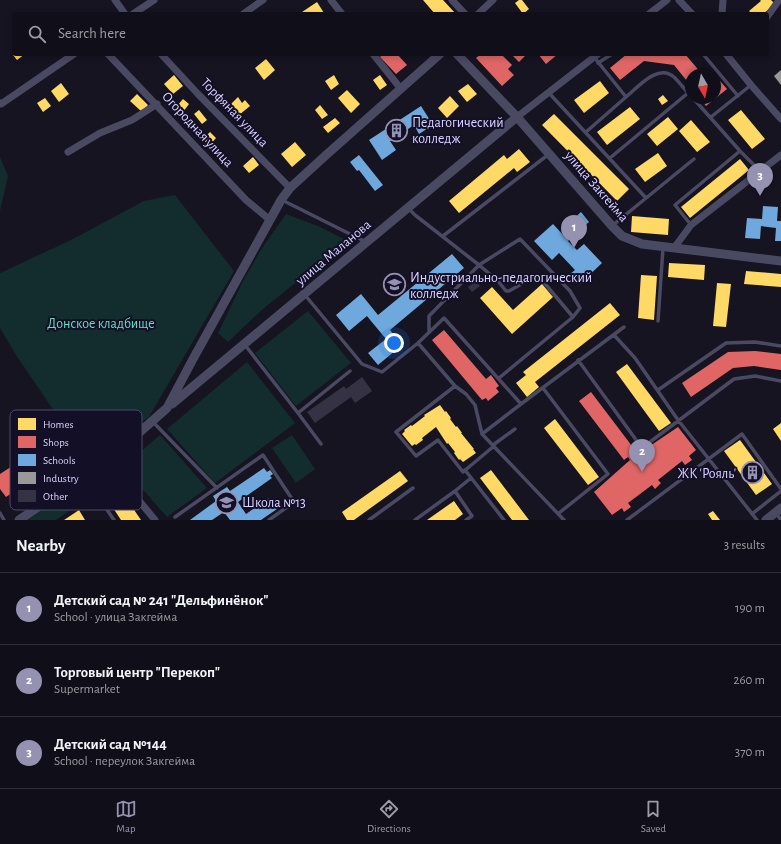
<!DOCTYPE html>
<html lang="en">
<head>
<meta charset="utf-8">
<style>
	body { margin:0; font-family:"Alegreya Sans",sans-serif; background:#1e1d26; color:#f1f3f6 }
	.compass { position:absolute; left:685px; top:68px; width:36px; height:36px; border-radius:50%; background:#100f19; box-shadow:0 2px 6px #0003; rotate:171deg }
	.you { position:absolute; left:394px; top:343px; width:14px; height:14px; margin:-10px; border:3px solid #fff; border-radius:50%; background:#1a73e8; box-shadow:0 0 0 6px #1a73e833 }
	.badge { display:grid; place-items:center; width:26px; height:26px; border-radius:50%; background:#9591b1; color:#fff; font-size:13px; font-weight:700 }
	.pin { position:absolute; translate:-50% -33px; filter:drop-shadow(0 1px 2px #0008) }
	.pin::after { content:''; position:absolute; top:21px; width:14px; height:12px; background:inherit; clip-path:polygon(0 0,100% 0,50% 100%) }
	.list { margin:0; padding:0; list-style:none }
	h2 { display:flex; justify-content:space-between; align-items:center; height:52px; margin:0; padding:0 16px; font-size:17px }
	h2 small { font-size:13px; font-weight:400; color:#9c9ca2 }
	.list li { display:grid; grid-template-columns:26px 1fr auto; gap:12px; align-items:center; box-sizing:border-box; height:72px; padding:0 16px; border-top:1px solid #302f38 }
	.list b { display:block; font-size:15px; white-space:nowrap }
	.list p { margin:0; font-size:13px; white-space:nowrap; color:#9c9ca2 }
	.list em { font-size:13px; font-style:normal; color:#9c9ca2 }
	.icon { flex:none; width:22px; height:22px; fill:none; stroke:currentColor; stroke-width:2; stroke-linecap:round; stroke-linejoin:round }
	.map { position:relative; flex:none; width:781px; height:520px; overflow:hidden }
	.search { position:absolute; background:#100f19; box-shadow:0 2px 6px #0003; left:12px; right:12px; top:12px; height:44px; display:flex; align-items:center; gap:10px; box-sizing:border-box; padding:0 14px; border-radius:4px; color:#9c9ca2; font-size:15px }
	.sheet { height:268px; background:#100f19 }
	nav { display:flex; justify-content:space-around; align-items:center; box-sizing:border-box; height:56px; border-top:1px solid #302f38; background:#100f19; font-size:11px; color:#9c9ca2 }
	nav a { display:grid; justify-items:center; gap:2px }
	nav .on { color:#9591b1 }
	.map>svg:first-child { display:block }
	.green { fill:#132c2d }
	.homes { fill:#ffd966 }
	.shops { fill:#e06666 }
	.schools { fill:#6fa8dc }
	.industry { fill:#999 }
	.building { fill:#343243 }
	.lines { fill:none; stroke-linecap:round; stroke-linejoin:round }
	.service { stroke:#4a4962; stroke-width:3.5 }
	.minor { stroke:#4a4962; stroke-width:7 }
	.tertiary { stroke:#4a4962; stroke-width:9 }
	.labels { text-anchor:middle; stroke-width:4; stroke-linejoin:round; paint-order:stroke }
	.street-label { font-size:14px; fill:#d9d4ff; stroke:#130f26 }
	.poi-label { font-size:14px; fill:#d9d4ff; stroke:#130f26; text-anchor:start }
	.park-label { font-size:14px; fill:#5fe0c0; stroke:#130f26 }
	.key { fill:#130f26; stroke:#4e4a67; stroke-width:1 }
	.key-label { font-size:11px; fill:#d9d4ff }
</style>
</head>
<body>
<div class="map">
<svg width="781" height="520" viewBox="0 0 781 520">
	<rect width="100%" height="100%" fill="#161421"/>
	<path class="green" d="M0 157 8 176 0 211Z
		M175 195 234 271 149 417 86 458 16 355 0 328V273L71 240 144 201Z
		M286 214 318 226 348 241 264 308 228 342 218 333 243 281 262 248Z
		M308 311 351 363 296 406 255 353Z
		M247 362 295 423 215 483 167 429Z
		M160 435 207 488 167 517 123 467Z
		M292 435 315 469 296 483 272 448Z
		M73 489 82 502 56 520H28Z"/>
	<path class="homes" d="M423 0H443L456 14H435Z
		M519 0H522L529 9 523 14 515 3Z
		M760 0H771L775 4 763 14H752L749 11 761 1Z
		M317 2 324 13 303 14 302 12Z
		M14 54H25L17 60 13 55Z
		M266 59 275 70 264 80 255 68Z
		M174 75 183 86 173 94 164 84Z
		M334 75 339 84 331 90 325 81Z
		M380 75 387 85 380 90 373 80Z
		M600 81 609 93 584 113 574 100Z
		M61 83 69 94 59 102 51 91Z
		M468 84 477 94 467 102 458 91Z
		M347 90 360 104 351 113 338 98Z
		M137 94 148 105 142 112 130 101Z
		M663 95 668 101 662 105 658 99Z
		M450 96 459 106 447 118 438 108Z
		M238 97 242 103 245 100 250 106 239 115 230 105Z
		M45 98 51 106 43 112 37 103Z
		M183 99 189 104 183 112 177 106Z
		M320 105 328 115 322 119 315 110Z
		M630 107 640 119 607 145 597 132Z
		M199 110 207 120 202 124 194 114Z
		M741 110 765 139 752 149 728 120Z
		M554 114 629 189 617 201 542 125Z
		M668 117 678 129 657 146 647 134Z
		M335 118 340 123 328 133 323 127Z
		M691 120 710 142 697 152 679 131Z
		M210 132 216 138 209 146 203 139Z
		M295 142 306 155 292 167 281 154Z
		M519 149 530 162 517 172 514 168 459 213 449 201 504 155 507 159Z
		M658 153 667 166 645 182 635 169Z
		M253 157 259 165 249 173 243 166Z
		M740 159 749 170 690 218 681 207Z
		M632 216 669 219 668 235 631 232Z
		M669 263 705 265 704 280 668 277Z
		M746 271 781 274V287L744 284Z
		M641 275 657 276 654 320 638 318Z
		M717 283 731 284 726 327 713 326Z
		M542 284 553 297 512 334 480 298 492 287 513 310Z
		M610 303 620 315 535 382 539 387 527 397 516 383 526 375 523 372Z
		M627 364 671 423 659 431 616 372Z
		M440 405 445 412 446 411 451 418 450 419 456 427 457 426 462 433H461L474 449H473L476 453 463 462 460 459 459 460 454 453 455 452 448 443 447 444 436 427 422 438 423 440 416 445 415 444 412 446 402 434 405 431 404 430 411 425 412 426 425 416 424 415Z
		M555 419 599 477 588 485 544 428Z
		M781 423V441L773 429Z
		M740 440 772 484 756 495 724 451Z
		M491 470 529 520H512L480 478Z
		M400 471 408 481 354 520H347L342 512Z
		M113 479 141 520H121L100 488Z
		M454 501 463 514 455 520H427Z
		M79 510 85 520H64Z
		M713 511 720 520H712L708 514Z"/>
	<path class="shops" d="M383 54H397L407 65 396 74 380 57Z
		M481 54H501L512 65 508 69 514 75 502 86 476 58Z
		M511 54H527L519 62Z
		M538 54H558L546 64Z
		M627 54H685L702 74H691V86L674 65 644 61 620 80 610 68Z
		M715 75 727 89 706 106 700 98H715Z
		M444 330 486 379 491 375 499 386 496 388 499 392 488 401 486 398 482 400 432 340Z
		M755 351 781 354V370L754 366 733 368 691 397 682 383 728 352Z
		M591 392 638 454 678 427 696 450 689 456 692 460 685 465 682 461 658 480 661 483 655 489 652 485 628 503 631 507 624 512 622 508 612 515 594 492 630 460 628 457 624 460 579 401Z
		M43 446 55 463 6 497 0 489V474Z"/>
	<path class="schools" d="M421 106 433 125 419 134 414 125 390 141 396 150 382 160 369 140Z
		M359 155 383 185 375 191 359 170 357 171 350 162Z
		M763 206 778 207 777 221H781V241H775L776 228 761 226 760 239 745 238 747 218 762 219Z
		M581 212 589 222 568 241 577 250 584 244 602 263 580 284 570 274 575 270 559 253 552 260 534 241 553 224 566 238 576 229 570 222Z
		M452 254 464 268 390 330 402 345 378 365 368 353 386 339 371 321 367 316 349 331 336 315 361 294 378 315Z
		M264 468 267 472 270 470 273 474 270 476 272 478 238 502 246 514 269 498 277 509 261 520H230L224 512 212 520H190L216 501 213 496 227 487 230 491Z"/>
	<path class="industry" d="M781 70V85L774 76Z"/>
	<path class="building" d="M476 281 480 286 472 292 468 287Z
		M362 377 372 391 355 403 351 397 315 423 307 412 344 386 346 389Z"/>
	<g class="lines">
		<path class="service" d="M703 54 738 96
			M594 57 626 97C638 87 658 63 674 77 680 83 685 90 691 96
			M598 63 612 54
			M549 93 646 198
			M693 98 740 151 760 171
			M711 117 751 85
			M586 132 626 97
			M610 158 688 93
			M282 200 366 242
			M409 209 415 215 479 265 429 316V332
			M613 225 694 159
			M691 225 675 205 740 151
			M443 236 549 154
			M305 295 362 364 382 372 418 343 455 386 466 394 475 405 482 434 564 520
			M658 321 663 248
			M614 335 635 358 678 420 757 520
			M418 343 444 318 521 404 482 434
			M245 345 298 413 321 444
			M578 360 642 448 734 379 755 376 781 381
			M499 378 573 317 580 308 570 291 520 239 479 265 498 281 506 291H509L525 282 541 279 573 317
			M455 386 396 432 416 456 438 440 463 472 494 446
			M543 388 608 474 559 513
			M658 390 726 343 755 342 781 346
			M521 404 624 327
			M298 413 350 371
			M153 422 217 488
			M493 445 515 429
			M465 470 504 520
			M75 482 83 492H95L114 520
			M455 491 471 478
			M0 513 4 520
			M776 513 781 520
			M752 514 781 491
			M175 517 263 455 294 502 269 520
			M369 520 413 488
			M415 520 455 491 472 516 466 520
			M627 520 742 434 781 489"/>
		<path class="minor" d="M115 0 125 14
			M331 0 342 14
			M452 0 465 14
			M679 0 692 14
			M133 14 154 0
			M243 14 263 0
			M478 14 493 0
			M649 14 667 0
			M722 14 723 0
			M767 17 779 0
			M108 54 246 200 270 220
			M161 54 197 93 290 188
			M373 54 401 89
			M726 54 751 85 781 119
			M0 103 1 104 74 54
			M517 117 598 54
			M68 152 100 133 132 120 157 104
			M674 248 691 225 781 155
			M108 460 113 469 155 520"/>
		<path class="tertiary" d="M457 54 517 117 612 226 622 236 642 244 781 261
			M172 404 517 117
			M19 520 108 460 167 408 193 359 281 200 290 188 325 156 440 54
			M766 520 781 508"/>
	</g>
	<defs>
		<symbol id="building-ring" viewBox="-11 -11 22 22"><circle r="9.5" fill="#130f26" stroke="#9591b1" stroke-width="1.5"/><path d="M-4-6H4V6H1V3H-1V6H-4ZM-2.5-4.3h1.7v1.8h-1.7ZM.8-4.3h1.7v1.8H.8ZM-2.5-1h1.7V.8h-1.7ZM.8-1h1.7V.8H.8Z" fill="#9591b1"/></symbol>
		<symbol id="university-ring" viewBox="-11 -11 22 22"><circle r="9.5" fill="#130f26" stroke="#9591b1" stroke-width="1.5"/><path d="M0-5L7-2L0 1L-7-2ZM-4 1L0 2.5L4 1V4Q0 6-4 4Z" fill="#9591b1"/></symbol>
		<symbol id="school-ring" viewBox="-11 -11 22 22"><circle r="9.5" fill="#130f26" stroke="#9591b1" stroke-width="1.5"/><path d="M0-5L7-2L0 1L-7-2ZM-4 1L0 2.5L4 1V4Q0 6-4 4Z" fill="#9591b1"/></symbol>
	</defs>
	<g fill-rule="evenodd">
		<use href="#building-ring" x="384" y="118" width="25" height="25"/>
		<use href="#university-ring" x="382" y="272" width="25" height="25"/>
		<use href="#building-ring" x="740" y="460" width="25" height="25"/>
		<use href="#school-ring" x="214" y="490" width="25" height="25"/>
	</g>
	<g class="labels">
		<g class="street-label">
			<text transform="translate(235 112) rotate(46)" y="5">Торфяная улица</text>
			<text transform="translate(198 129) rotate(47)" y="5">Огородная улица</text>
			<text transform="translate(597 186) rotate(49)" y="5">улица Закгейма</text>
			<text transform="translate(333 252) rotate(-40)" y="5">улица Маланова</text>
		</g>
		<g class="poi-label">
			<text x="412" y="127">Педагогический<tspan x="412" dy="16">колледж</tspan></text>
			<text x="410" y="282">Индустриально-педагогический<tspan x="410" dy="16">колледж</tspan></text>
			<text x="736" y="478" text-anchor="end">ЖК 'Рояль'</text>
			<text x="242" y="507">Школа №13</text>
		</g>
		<g class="park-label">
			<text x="101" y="328">Донское кладбище</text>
		</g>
	</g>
	<rect x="10" y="410" width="132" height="100" rx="6" class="key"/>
	<rect x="18" y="418" width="18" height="12" fill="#ffd966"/>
	<rect x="18" y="436" width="18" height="12" fill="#e06666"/>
	<rect x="18" y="454" width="18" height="12" fill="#6fa8dc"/>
	<rect x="18" y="472" width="18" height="12" fill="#999"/>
	<rect x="18" y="490" width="18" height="12" fill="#343243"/>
	<g class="key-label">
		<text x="43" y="428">Homes</text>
		<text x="43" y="446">Shops</text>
		<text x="43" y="464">Schools</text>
		<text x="43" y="482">Industry</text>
		<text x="43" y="500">Other</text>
	</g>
</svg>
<svg class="compass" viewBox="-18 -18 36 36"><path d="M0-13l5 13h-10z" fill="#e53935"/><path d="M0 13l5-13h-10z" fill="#9c9ca2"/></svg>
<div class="you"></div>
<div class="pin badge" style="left:574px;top:248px">1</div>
<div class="pin badge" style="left:642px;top:472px">2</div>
<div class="pin badge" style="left:760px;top:196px">3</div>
<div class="search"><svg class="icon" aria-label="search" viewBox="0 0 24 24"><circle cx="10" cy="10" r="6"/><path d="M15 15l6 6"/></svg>Search here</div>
</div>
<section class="sheet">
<h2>Nearby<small>3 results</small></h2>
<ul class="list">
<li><span class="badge">1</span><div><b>Детский сад № 241 &quot;Дельфинёнок&quot;</b><p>School · улица Закгейма</p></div><em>190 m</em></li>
<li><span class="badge">2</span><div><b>Торговый центр &quot;Перекоп&quot;</b><p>Supermarket</p></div><em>260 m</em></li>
<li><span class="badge">3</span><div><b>Детский сад №144</b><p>School · переулок Закгейма</p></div><em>370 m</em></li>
</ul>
</section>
<nav>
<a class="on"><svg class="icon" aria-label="map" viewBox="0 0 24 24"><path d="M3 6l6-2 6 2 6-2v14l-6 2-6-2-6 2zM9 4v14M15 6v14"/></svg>Map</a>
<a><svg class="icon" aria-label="directions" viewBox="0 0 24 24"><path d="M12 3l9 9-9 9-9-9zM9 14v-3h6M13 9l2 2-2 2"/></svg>Directions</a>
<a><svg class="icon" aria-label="saved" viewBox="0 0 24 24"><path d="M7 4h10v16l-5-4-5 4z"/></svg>Saved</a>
</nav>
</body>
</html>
